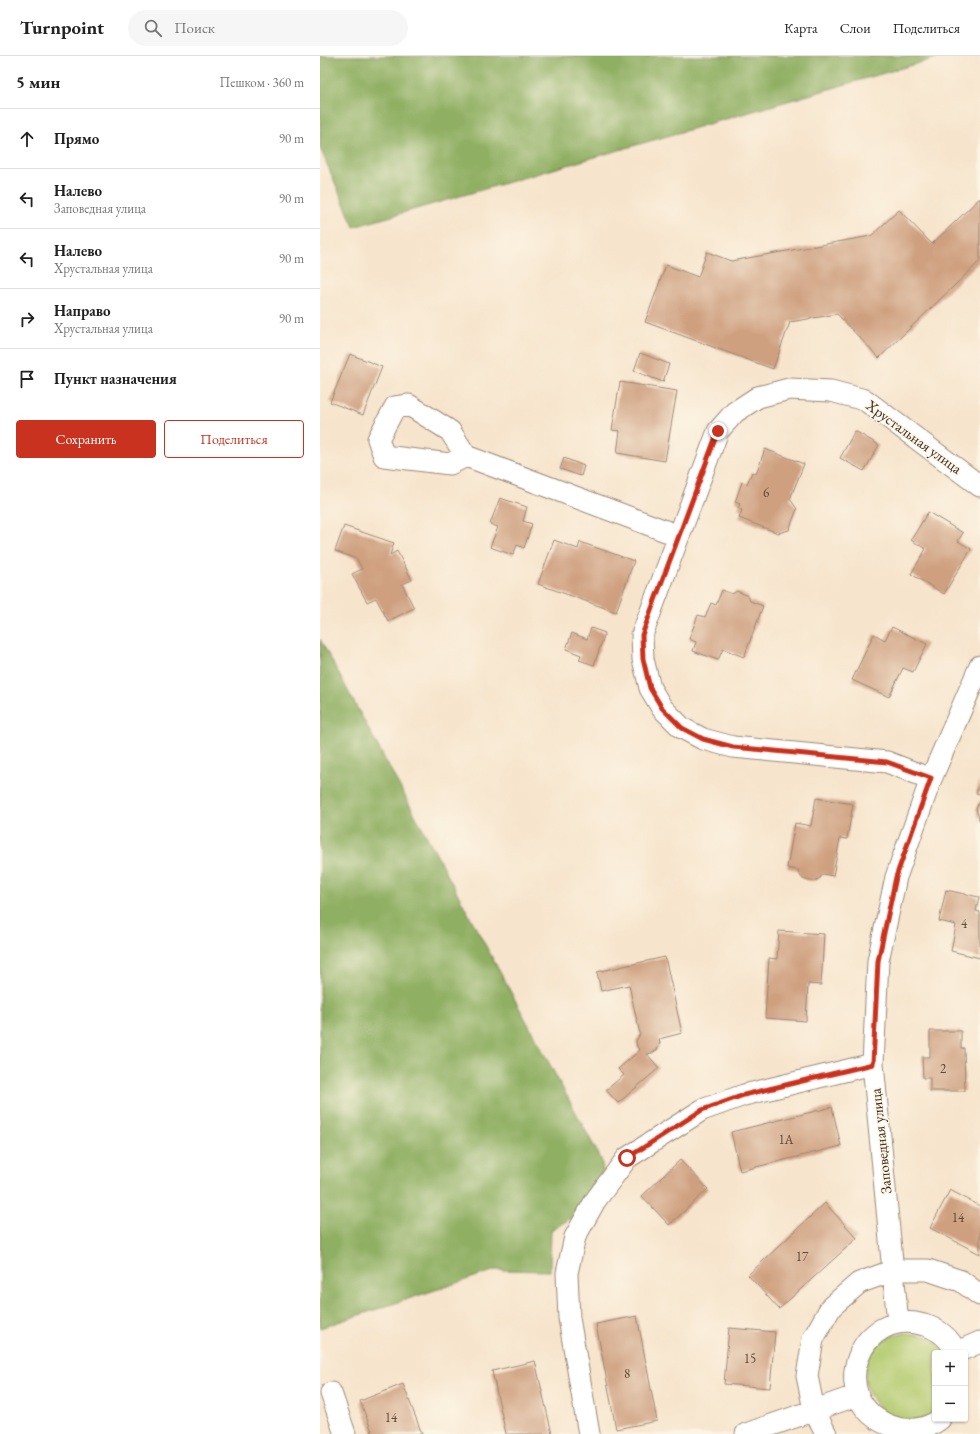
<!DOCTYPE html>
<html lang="ru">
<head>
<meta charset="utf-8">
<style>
	body { margin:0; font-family:"EB Garamond",serif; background:#f6f6f6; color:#222 }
	.controls { position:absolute; right:12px; bottom:12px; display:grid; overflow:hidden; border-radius:4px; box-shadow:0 1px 3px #0004 }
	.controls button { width:36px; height:36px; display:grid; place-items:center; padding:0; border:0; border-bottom:1px solid #e0e0e0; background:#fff; color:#222; font:20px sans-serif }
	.stop { position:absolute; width:12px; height:12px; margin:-9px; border:3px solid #c8321e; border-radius:50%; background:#fff }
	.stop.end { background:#c8321e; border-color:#fff; box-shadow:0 1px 4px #0008 }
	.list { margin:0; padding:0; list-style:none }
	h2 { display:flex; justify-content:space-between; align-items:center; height:52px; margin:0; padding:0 16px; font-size:17px }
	h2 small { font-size:13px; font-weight:400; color:#767676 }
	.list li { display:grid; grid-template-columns:26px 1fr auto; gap:12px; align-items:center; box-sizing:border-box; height:60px; padding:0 16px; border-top:1px solid #e0e0e0 }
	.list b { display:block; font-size:15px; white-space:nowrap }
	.list p { margin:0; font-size:13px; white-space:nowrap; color:#767676 }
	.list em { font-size:13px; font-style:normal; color:#767676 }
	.actions { display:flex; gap:8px; padding:12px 16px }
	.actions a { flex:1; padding:9px 0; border:1px solid #c8321e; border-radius:4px; text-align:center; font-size:14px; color:#c8321e }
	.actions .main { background:#c8321e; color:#fff }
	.icon { flex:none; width:22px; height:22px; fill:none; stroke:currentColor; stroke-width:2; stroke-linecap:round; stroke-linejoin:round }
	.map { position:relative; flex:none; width:660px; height:1378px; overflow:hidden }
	header { display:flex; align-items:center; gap:24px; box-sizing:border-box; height:56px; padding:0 20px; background:#fff; border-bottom:1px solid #e0e0e0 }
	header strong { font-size:19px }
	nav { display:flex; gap:22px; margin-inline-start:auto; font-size:14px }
	.search { width:280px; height:36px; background:#f6f6f6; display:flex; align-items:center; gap:10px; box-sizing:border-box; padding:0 14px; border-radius:22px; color:#767676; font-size:15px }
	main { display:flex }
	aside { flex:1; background:#fff }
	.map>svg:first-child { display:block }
	.green { fill:#b4cb6f; stroke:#787a46 }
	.forest { fill:#8faf62; stroke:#656c40 }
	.building { fill:#cfa080 }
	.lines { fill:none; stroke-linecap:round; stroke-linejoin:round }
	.minor-casing { stroke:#998775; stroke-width:23 }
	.minor { stroke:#fff; stroke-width:21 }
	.route { stroke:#c8321e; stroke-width:5 }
	.labels { text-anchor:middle; stroke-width:3; stroke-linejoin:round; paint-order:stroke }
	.number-label { font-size:13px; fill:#604836 }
	.street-label { font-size:15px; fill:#3b2a1e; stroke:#fcf5e5 }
</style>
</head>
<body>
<header>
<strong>Turnpoint</strong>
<div class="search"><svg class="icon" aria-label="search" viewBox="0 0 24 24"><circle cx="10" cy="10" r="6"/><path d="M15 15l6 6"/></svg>Поиск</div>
<nav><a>Карта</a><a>Слои</a><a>Поделиться</a></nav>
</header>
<main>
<aside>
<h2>5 мин<small>Пешком · 360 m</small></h2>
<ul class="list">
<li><svg class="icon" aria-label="ahead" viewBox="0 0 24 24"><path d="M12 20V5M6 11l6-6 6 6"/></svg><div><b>Прямо</b></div><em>90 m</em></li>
<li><svg class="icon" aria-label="left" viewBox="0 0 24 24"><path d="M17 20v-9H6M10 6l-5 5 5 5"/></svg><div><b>Налево</b><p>Заповедная улица</p></div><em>90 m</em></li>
<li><svg class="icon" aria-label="left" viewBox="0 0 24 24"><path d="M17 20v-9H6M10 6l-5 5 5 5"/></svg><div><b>Налево</b><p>Хрустальная улица</p></div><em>90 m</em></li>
<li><svg class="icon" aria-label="right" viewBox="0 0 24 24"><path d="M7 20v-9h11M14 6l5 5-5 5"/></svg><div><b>Направо</b><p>Хрустальная улица</p></div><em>90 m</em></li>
<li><svg class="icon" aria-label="arrive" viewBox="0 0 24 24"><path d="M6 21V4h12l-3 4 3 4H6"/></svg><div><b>Пункт назначения</b></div></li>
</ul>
<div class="actions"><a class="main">Сохранить</a><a>Поделиться</a></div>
</aside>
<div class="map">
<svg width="660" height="1378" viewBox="0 0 660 1378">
	<rect width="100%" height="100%" fill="#fcf5e5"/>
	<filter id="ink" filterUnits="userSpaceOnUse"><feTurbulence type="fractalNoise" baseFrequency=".025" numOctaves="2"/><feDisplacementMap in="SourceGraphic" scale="8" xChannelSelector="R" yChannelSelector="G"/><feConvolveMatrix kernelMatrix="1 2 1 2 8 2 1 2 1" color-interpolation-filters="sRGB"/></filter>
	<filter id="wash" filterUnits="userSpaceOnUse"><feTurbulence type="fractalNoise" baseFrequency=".012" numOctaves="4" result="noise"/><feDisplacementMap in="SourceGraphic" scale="16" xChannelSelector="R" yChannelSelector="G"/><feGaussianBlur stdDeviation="0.9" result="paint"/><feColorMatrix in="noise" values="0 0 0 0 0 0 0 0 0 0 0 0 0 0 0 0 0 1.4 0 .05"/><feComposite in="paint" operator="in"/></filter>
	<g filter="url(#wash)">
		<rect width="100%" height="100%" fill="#f7e4cc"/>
		<path class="green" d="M582 1277C607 1279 609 1278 627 1297H615V1357C610 1359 604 1363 598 1364 594 1365 589 1363 586 1363 582 1363 577 1363 573 1361 543 1347 534 1307 562 1286 568 1281 575 1279 582 1277Z"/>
		<path class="forest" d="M0 0H623L34 171 0 92Z
			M0 583 281 1103 285 1127 260 1157 231 1174 230 1215 176 1214 0 1272Z"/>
		<g id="blocks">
			<path class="building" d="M660 142V205L559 302 517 258 470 266 453 313 325 266 346 209 378 221 387 196 411 205 551 180 579 154 612 188Z
				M320 297 349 308 343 326 314 315Z
				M30 298 62 311 43 359 10 346Z
				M300 326 357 335 345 405 297 397 300 375 292 374Z
				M535 375 559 389 544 415 520 402Z
				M445 393 484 408 470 443 477 453 469 474 458 477 419 462 422 454 418 452 420 448 415 446 422 426 427 428 432 416 436 418Z
				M244 402 264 410 261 420 240 413Z
				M180 442 207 451 203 465 212 468 204 492 197 489 193 499 170 491 178 471 170 468Z
				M608 456 643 477 638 485 651 493 624 538 591 518 606 493 591 484Z
				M24 470 74 487 70 499 77 495 92 524 82 528 94 552 68 565 56 542 47 546 32 518 42 513 37 503 15 495Z
				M234 484 258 493 260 486 314 505 296 556 218 528Z
				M402 534 412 538 417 535 428 540 430 545 443 550 424 601 403 593 398 604 373 595 376 586 369 583 378 559 385 561 391 547 396 549Z
				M572 571 607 588 593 616 583 612 569 641 532 624 554 578 565 584Z
				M271 572 285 577 274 609 259 604 261 599 246 593 252 577 267 583Z
				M660 725V738L656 737Z
				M496 742 533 748 527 783 520 782 513 820 503 818 500 822 495 825H489L483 823 479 818 478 814 467 812 475 767 491 770Z
				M660 743V766L656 753Z
				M626 834 659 841 656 855 660 856V902L631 895 636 869 619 865Z
				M459 875 504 878 501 929 488 928 486 965 445 962 449 902 457 903Z
				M345 901 362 977 339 983 340 988 337 994 332 997 327 998 339 1012 298 1047 286 1034 304 1019 298 1013 320 994 317 991 316 985 320 978 309 929 281 935 277 916Z
				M610 975H641V992H644L645 1035H610V1022H603L602 1001H610Z
				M512 1051 521 1090 420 1115 411 1076Z
				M360 1104 388 1133 349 1169 322 1140Z
				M630 1134 660 1150V1198L610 1172Z
				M505 1147 537 1182 459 1253 428 1219Z
				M317 1260 337 1365 296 1373 276 1268Z
				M409 1272 455 1276 450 1332 404 1328Z
				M215 1305 232 1378H186L172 1315Z
				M83 1328 102 1378H53L40 1345Z"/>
		</g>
	</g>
	<g filter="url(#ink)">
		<use href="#blocks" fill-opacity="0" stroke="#998775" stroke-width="1"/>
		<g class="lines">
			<defs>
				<path id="minor" d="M146 400 130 408 64 400 58 383 75 351 89 349 130 375 146 400 359 480
					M611 723 567 706 413 691 383 683 362 672 342 652 330 632 323 603 322 579 398 375 415 356 438 341 469 333 511 335 545 344 660 430
					M578 1267 553 1008 558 905 576 821 611 723 660 610
					M637 1296 660 1286
					M11 1337 25 1378
					M620 1363C607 1374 586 1376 571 1370 503 1344 540 1249 604 1269 619 1273 630 1283 637 1297
					M269 1378 249 1262 247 1217 255 1181 275 1145 307 1102 382 1054 424 1039 553 1008
					M426 1378 538 1339
					M506 1378 494 1354 487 1320 493 1283 511 1251 539 1227 574 1214H608L641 1225 660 1239"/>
			</defs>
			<use href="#minor" class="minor-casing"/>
			<use href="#minor" class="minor"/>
		</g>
	</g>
	<g class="lines" filter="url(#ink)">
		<path class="route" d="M307 1102 382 1054 424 1039 553 1008 558 905 576 821 611 722 567 706 413 691 383 683 362 672 342 652 330 632 323 603 322 579 398 375"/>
	</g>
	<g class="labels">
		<g class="number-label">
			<text x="446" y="441">6</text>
			<text x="644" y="872">4</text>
			<text x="623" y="1017">2</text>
			<text x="466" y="1088">1А</text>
			<text x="638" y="1166">14</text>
			<text x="482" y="1205">17</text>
			<text x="430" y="1307">15</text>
			<text x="307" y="1322">8</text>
			<text x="71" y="1366">14</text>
		</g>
		<g class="street-label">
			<text transform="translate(594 381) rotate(36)" y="5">Хрустальная улица</text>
			<text transform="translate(561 1085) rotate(-96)" y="5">Заповедная улица</text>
		</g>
	</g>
</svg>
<div class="controls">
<button>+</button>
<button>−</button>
</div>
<div class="stop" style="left:307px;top:1102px"></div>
<div class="stop end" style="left:398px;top:375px"></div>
</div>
</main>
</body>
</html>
